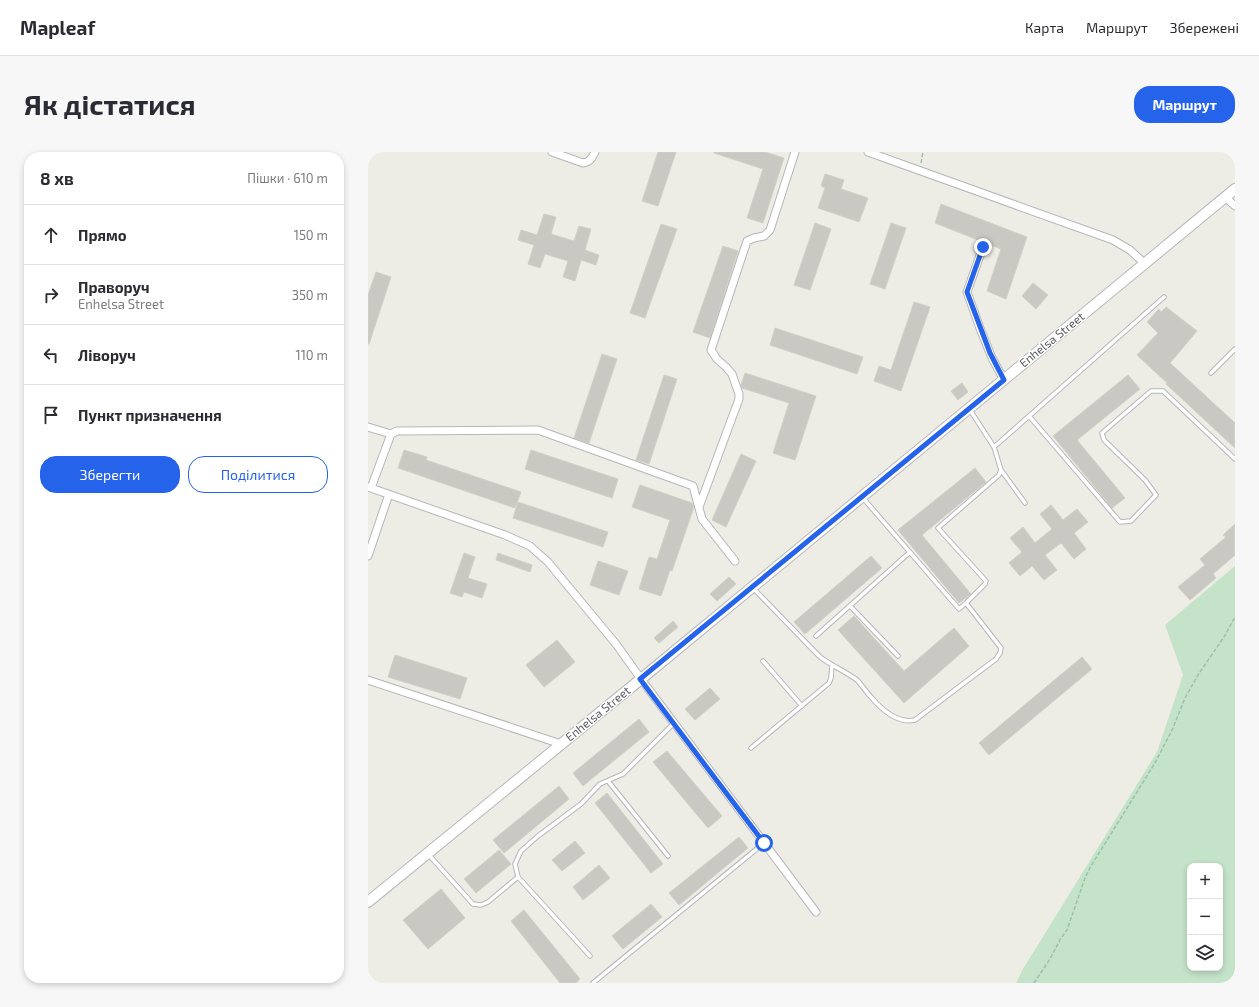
<!DOCTYPE html>
<html lang="uk">
<head>
<meta charset="utf-8">
<style>
	body { margin:0; font-family:"Exo 2",sans-serif; background:#f7f7f7; color:#2b2b33 }
	.controls { position:absolute; right:12px; bottom:12px; display:grid; overflow:hidden; border-radius:8px; box-shadow:0 2px 6px #0003 }
	.controls button { width:36px; height:36px; display:grid; place-items:center; padding:0; border:0; border-bottom:1px solid #e1e1e2; background:#fff; color:#2b2b33; font:20px sans-serif }
	.stop { position:absolute; width:12px; height:12px; margin:-9px; border:3px solid #2563eb; border-radius:50%; background:#fff }
	.stop.end { background:#2563eb; border-color:#fff; box-shadow:0 1px 4px #0008 }
	.list { margin:0; padding:0; list-style:none }
	h2 { display:flex; justify-content:space-between; align-items:center; height:52px; margin:0; padding:0 16px; font-size:17px }
	h2 small { font-size:13px; font-weight:400; color:#7c7c81 }
	.list li { display:grid; grid-template-columns:26px 1fr auto; gap:12px; align-items:center; box-sizing:border-box; height:60px; padding:0 16px; border-top:1px solid #e1e1e2 }
	.list b { display:block; font-size:15px; white-space:nowrap }
	.list p { margin:0; font-size:13px; white-space:nowrap; color:#7c7c81 }
	.list em { font-size:13px; font-style:normal; color:#7c7c81 }
	.actions { display:flex; gap:8px; padding:12px 16px }
	.actions a { flex:1; padding:9px 0; border:1px solid #2563eb; border-radius:16px; text-align:center; font-size:14px; color:#2563eb }
	.actions .main { background:#2563eb; color:#fff }
	.icon { flex:none; width:22px; height:22px; fill:none; stroke:currentColor; stroke-width:2; stroke-linecap:round; stroke-linejoin:round }
	.map { position:relative; flex:none; width:867px; height:831px; overflow:hidden; border-radius:16px }
	header { display:flex; align-items:center; gap:24px; box-sizing:border-box; height:56px; padding:0 20px; background:#fff; border-bottom:1px solid #e1e1e2 }
	header strong { font-size:19px }
	nav { display:flex; gap:22px; margin-inline-start:auto; font-size:14px }
	.intro { display:flex; align-items:center; justify-content:space-between; box-sizing:border-box; height:96px; padding:0 24px }
	h1 { margin:0; font-size:28px }
	.button { padding:10px 18px; border-radius:16px; background:#2563eb; color:#fff; font-size:14px; font-weight:700 }
	main { display:flex; gap:24px; padding:0 24px }
	aside { flex:1; background:#fff; border-radius:16px; box-shadow:0 2px 6px #0003 }
	.map>svg:first-child { display:block }
	.green { fill:#c4e3c9; fill-rule:evenodd }
	.building { fill:#cac8c2; stroke:#d2d0c4 }
	.lines { fill:none; stroke-linecap:round; stroke-linejoin:round }
	.lane-casing { stroke:#b5b6bb; stroke-width:5.5 }
	.street-casing { stroke:#b5b6bb; stroke-width:9 }
	.secondary-casing { stroke:#b7b8be; stroke-width:12 }
	.path { stroke:#9cc1ac; stroke-width:1.5; stroke-dasharray:4 2; stroke-linecap:butt }
	.lane { stroke:#fff; stroke-width:3.5 }
	.street { stroke:#fff; stroke-width:7 }
	.secondary { stroke:#fff; stroke-width:10 }
	.route { stroke:#2563eb; stroke-width:5 }
	.labels { text-anchor:middle; stroke-width:3; stroke-linejoin:round; paint-order:stroke }
	.street-label { font-size:12px; fill:#5d5f64; stroke:#fff }
</style>
</head>
<body>
<header>
<strong>Mapleaf</strong>
<nav><a>Карта</a><a>Маршрут</a><a>Збережені</a></nav>
</header>
<div class="intro"><h1>Як дістатися</h1><a class="button">Маршрут</a></div>
<main>
<aside>
<h2>8 хв<small>Пішки · 610 m</small></h2>
<ul class="list">
<li><svg class="icon" aria-label="ahead" viewBox="0 0 24 24"><path d="M12 20V5M6 11l6-6 6 6"/></svg><div><b>Прямо</b></div><em>150 m</em></li>
<li><svg class="icon" aria-label="right" viewBox="0 0 24 24"><path d="M7 20v-9h11M14 6l5 5-5 5"/></svg><div><b>Праворуч</b><p>Enhelsa Street</p></div><em>350 m</em></li>
<li><svg class="icon" aria-label="left" viewBox="0 0 24 24"><path d="M17 20v-9H6M10 6l-5 5 5 5"/></svg><div><b>Ліворуч</b></div><em>110 m</em></li>
<li><svg class="icon" aria-label="arrive" viewBox="0 0 24 24"><path d="M6 21V4h12l-3 4 3 4H6"/></svg><div><b>Пункт призначення</b></div></li>
</ul>
<div class="actions"><a class="main">Зберегти</a><a>Поділитися</a></div>
</aside>
<div class="map">
<svg width="867" height="831" viewBox="0 0 867 831">
	<rect width="100%" height="100%" fill="#eeede5"/>
	<path class="green" d="M867 414V831H648L655 817 789 600 815 523 797 473ZM822 714H852V816H822Z"/>
	<path class="building" d="M290 0H308L290 54 274 49Z
		M346 0H397L416 6 395 71 379 66 395 17 346 1Z
		M457 22 476 28 473 37 500 46 491 70 450 56 457 36 453 34Z
		M573 52 659 85 638 147 619 139 633 97 567 71Z
		M176 62 188 65 183 82 206 89 211 74 223 77 217 98 231 103 228 113 213 108 207 129 195 125 200 109 177 102 172 116 160 112 166 93 150 88 153 78 169 83Z
		M447 71 463 77 442 138 426 133Z
		M523 71 538 76 517 137 502 132Z
		M293 72 309 77 277 166 262 161Z
		M355 94 370 99 342 186 325 180Z
		M8 120 23 125 1 192H0V143Z
		M665 131 680 143 668 157 654 144Z
		M546 150 562 155 533 239 506 229 511 214 523 218Z
		M798 155 829 179 802 211 867 271V296L798 232 799 231 769 203 790 181 779 170 791 157 793 160Z
		M407 176 495 205 489 222 402 193Z
		M234 202 249 207 221 291 206 286Z
		M377 221 448 244 427 308 405 301 421 251 374 236 373 233Z
		M296 223 309 227 281 312 268 308Z
		M760 223 772 237 709 288 757 346 744 356 685 284Z
		M594 231 600 240 590 248 583 239Z
		M36 298 59 305 58 308 153 340 147 356 30 316Z
		M163 298 250 327 244 346 157 317Z
		M373 302 388 309 358 375 344 368Z
		M607 316 618 330 554 383 603 442 591 451 530 378Z
		M272 333 324 351 326 355 304 419 302 418 293 444 271 437 281 405 289 407 302 368 264 355Z
		M150 350 240 380 235 395 145 366Z
		M683 353 695 368 709 357 720 370 706 381 718 397 706 407 693 391 677 403 689 418 676 428 664 414 652 424 641 411 654 400 642 386 655 375 667 391 684 377 672 362Z
		M867 372V403L845 422 848 426 822 448 810 435 837 413 832 407 858 385 855 383Z
		M96 401 107 405 100 426 119 432 114 446 96 440 94 445 82 441Z
		M130 401 164 413 162 420 128 408Z
		M503 404 514 416 437 482 426 470Z
		M230 409 260 419 251 443 222 433Z
		M361 425 368 432 349 449 342 442Z
		M486 464 536 519 586 476 601 494 536 551 470 478Z
		M305 469 310 475 291 491 286 486Z
		M189 488 207 510 176 535 158 513Z
		M27 503 99 526 92 547 20 525Z
		M714 505 724 517 621 603 611 591Z
		M342 536 352 547 327 568 317 557Z
		M271 567 281 580 215 634 205 621Z
		M299 599 354 664 340 676 285 610Z
		M191 634 201 647 136 701 125 688Z
		M239 641 295 712 283 721 227 651Z
		M371 685 380 696 311 753 301 741Z
		M207 689 217 701 194 719 184 708Z
		M131 698 143 712 108 741 96 727Z
		M231 713 242 726 215 748 205 735Z
		M73 737 97 766 60 797 35 768Z
		M283 752 294 765 255 797 244 784Z
		M156 758 212 827 208 831H192L143 769Z"/>
	<g class="lines">
		<defs>
			<path id="lane" d="M843 221 867 197
				M661 264 752 370 763 369 788 343 777 328 736 288 734 281 783 239H795L867 307
				M626 295 796 145
				M633 318 657 351
				M385 436 452 505C464 514 477 519 489 528 494 533 498 540 503 545 514 558 529 572 547 568L628 507 632 501 633 496 598 451 591 457 495 346
				M598 451 617 432 618 429 570 376 631 323 633 318 626 295 602 258
				M482 454 530 504
				M448 484 542 400
				M395 509 434 554
				M383 596 461 531 463 526 464 513
				M240 629 300 704
				M60 702 105 752 113 753 120 750 150 725 147 712 153 699 170 684 213 652 232 632 255 622 306 571
				M150 725 222 804
				M225 831 396 691"/>
			<path id="street" d="M184 0 215 11C222 10 224 6 227 0
				M500 0 745 88 762 98 777 112
				M857 45 867 54
				M615 95 599 140 613 179 624 206 636 228
				M0 275 23 282
				M0 335 137 383 162 394 180 410 248 492 273 527 448 760
				M3 336 23 282 29 279 170 278 325 334 334 367 367 409
				M331 355 371 247V242L364 222 358 215 349 207 343 198 379 89 386 86 396 84 402 78 427 0
				M0 404 21 342
				M0 528 193 592"/>
			<path id="secondary" d="M0 750 273 527 867 37"/>
		</defs>
		<use href="#lane" class="lane-casing"/>
		<use href="#street" class="street-casing"/>
		<use href="#secondary" class="secondary-casing"/>
		<path class="path" d="M553 11 555 0
			M666 831 682 807 693 786 699 778 717 726 723 714 787 611 805 576 817 546 830 523 856 485 867 465"/>
		<use href="#lane" class="lane"/>
		<use href="#street" class="street"/>
		<use href="#secondary" class="secondary"/>
	</g>
	<g class="lines">
		<path class="route" d="M396 691 272 527 636 228 622 201 599 140 615 95"/>
	</g>
	<g class="labels">
		<g class="street-label">
			<text transform="translate(684 188) rotate(-39)" y="4">Enhelsa Street</text>
			<text transform="translate(230 562) rotate(-39)" y="4">Enhelsa Street</text>
		</g>
	</g>
</svg>
<div class="controls">
<button>+</button>
<button>−</button>
<button><svg class="icon" aria-label="layers" viewBox="0 0 24 24"><path d="M12 4l9 5-9 5-9-5zM3 14l9 5 9-5"/></svg></button>
</div>
<div class="stop" style="left:396px;top:691px"></div>
<div class="stop end" style="left:615px;top:95px"></div>
</div>
</main>
</body>
</html>
